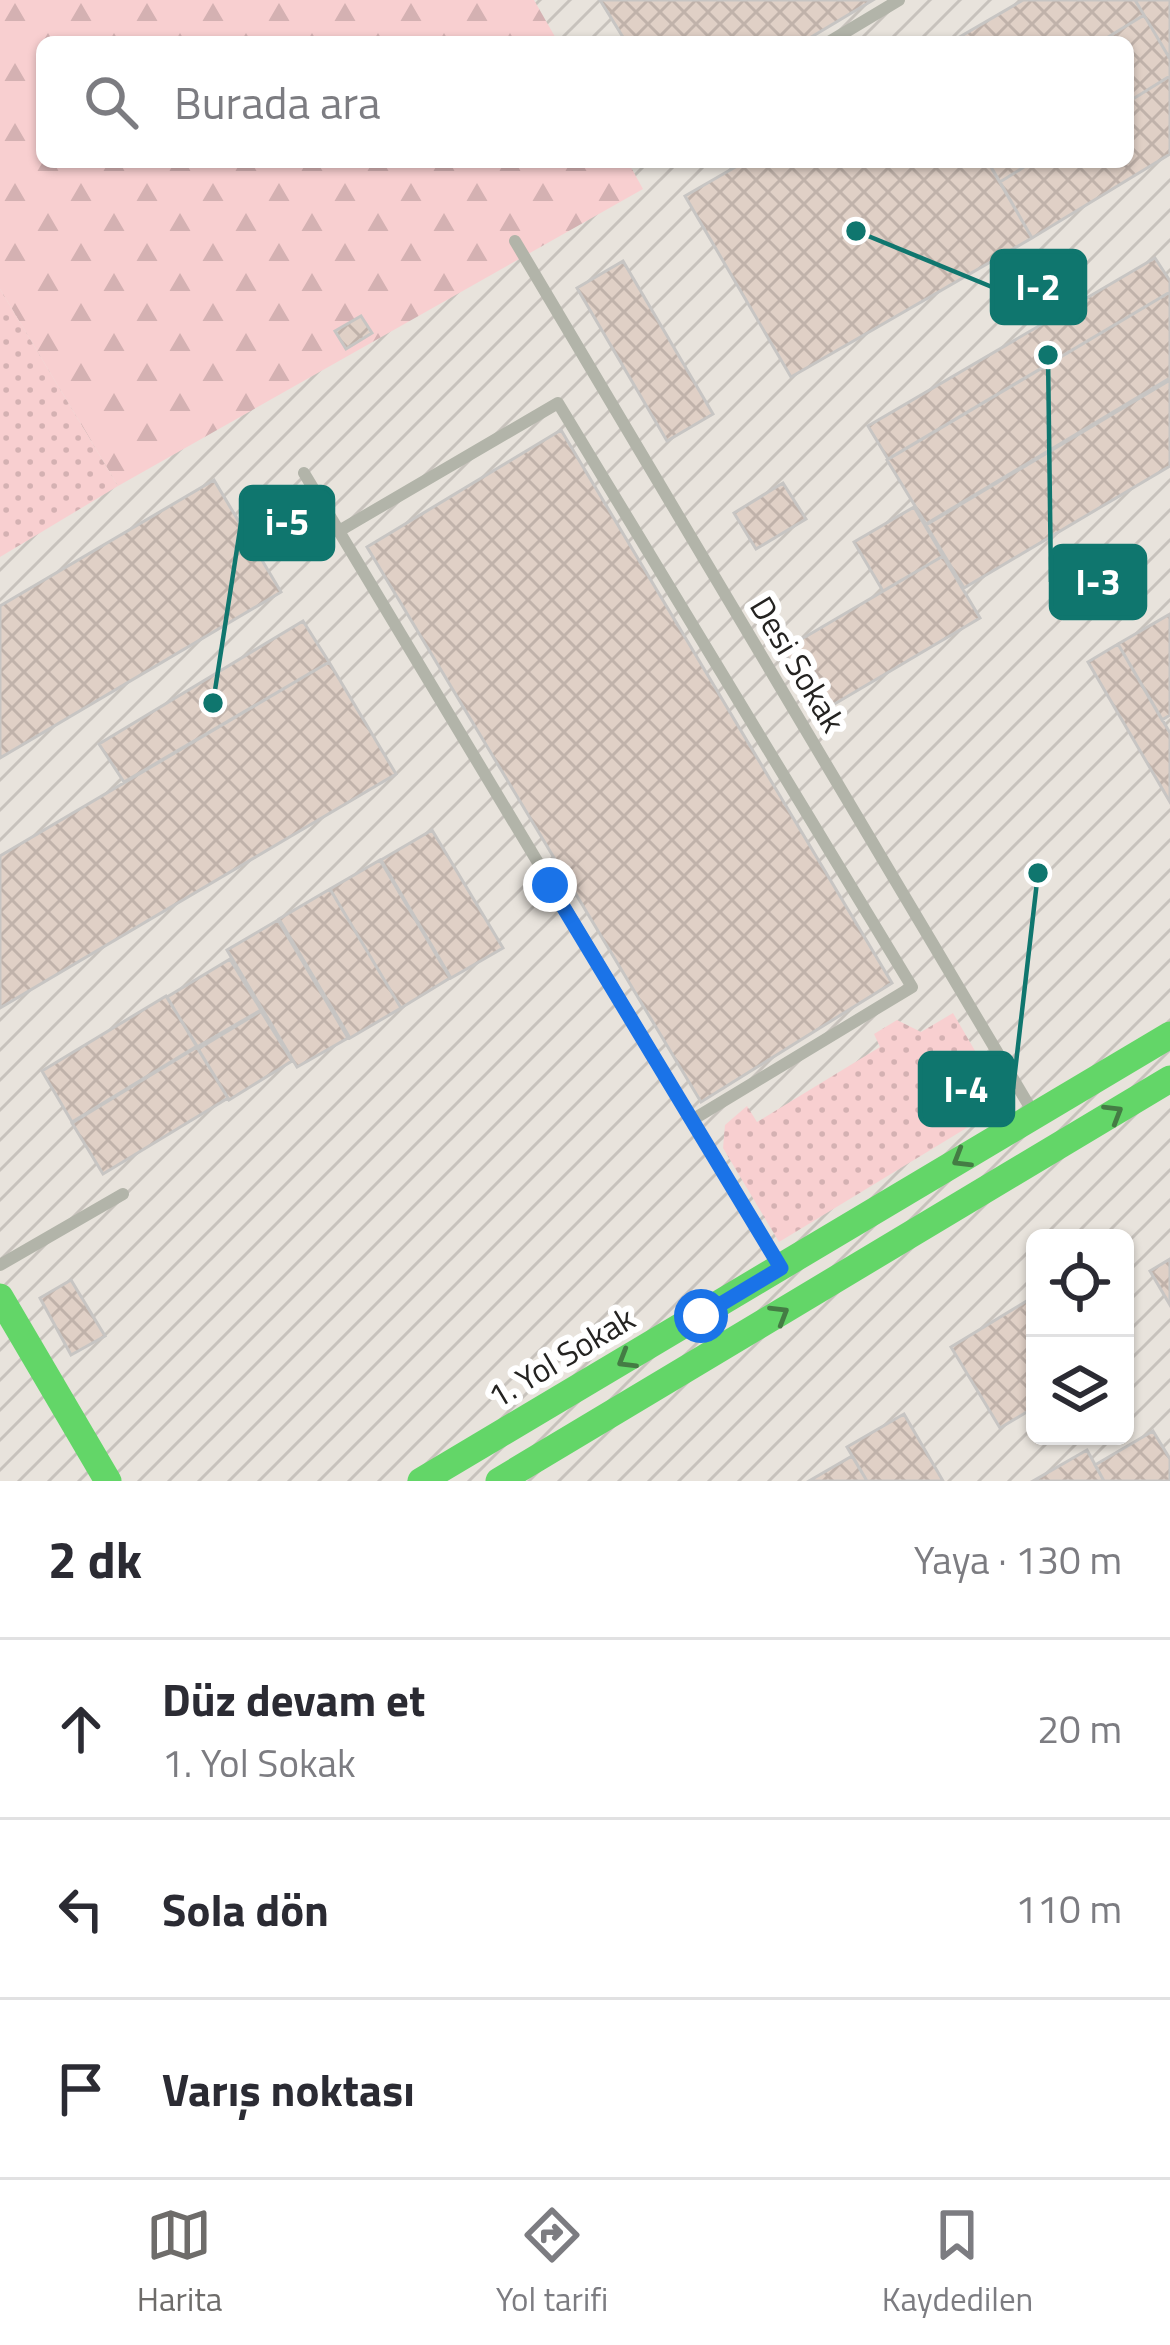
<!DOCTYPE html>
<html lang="tr">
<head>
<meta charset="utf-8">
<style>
	body { margin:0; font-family:"Titillium Web",sans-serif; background:#f2f2f3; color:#2b2b33 }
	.controls { position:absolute; right:36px; bottom:36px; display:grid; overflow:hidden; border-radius:18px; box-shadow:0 3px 9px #0004 }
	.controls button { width:108px; height:108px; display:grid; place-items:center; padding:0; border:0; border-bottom:3px solid #e1e1e2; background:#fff; color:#2b2b33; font:60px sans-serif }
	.stop { position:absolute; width:36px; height:36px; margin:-27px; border:9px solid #1a73e8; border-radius:50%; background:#fff }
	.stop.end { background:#1a73e8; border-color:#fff; box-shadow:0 3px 12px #0008 }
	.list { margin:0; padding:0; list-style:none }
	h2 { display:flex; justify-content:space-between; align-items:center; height:156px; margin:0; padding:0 48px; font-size:51px }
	h2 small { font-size:39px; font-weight:400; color:#7c7c81 }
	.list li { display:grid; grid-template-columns:78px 1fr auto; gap:36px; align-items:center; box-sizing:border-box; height:180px; padding:0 48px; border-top:3px solid #e1e1e2 }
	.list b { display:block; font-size:45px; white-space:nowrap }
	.list p { margin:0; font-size:39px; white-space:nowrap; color:#7c7c81 }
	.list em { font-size:39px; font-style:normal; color:#7c7c81 }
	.icon { flex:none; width:66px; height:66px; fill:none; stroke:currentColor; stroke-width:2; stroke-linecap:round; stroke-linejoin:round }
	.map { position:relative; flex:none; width:1170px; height:1481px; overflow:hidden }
	.search { position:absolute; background:#fff; box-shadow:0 3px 9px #0004; left:36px; right:36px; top:36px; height:132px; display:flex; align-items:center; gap:30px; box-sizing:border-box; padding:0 42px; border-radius:18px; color:#7c7c81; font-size:45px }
	.sheet { height:696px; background:#fff }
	nav { display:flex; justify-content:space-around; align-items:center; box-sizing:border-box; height:168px; border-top:3px solid #e1e1e2; background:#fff; font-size:33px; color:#7c7c81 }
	nav a { display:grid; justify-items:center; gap:6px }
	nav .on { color:#6e6c6a }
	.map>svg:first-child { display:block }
	.industrial { fill:url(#industrial-furrows); fill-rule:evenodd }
	.forest { fill:url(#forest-firs) }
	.park { fill:url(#park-dots) }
	.building { fill:url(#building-cross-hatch); stroke:#c7c5c3; stroke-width:3 }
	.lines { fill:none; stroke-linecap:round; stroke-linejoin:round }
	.lane { stroke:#b2b4a9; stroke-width:12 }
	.fast { stroke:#63d668; stroke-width:27 }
	.oneway { stroke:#447c44 }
	.route { stroke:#1a73e8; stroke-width:15 }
	.labels { text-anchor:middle; stroke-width:12; stroke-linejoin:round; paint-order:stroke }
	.street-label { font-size:33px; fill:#242321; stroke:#fff }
	.leader { fill:none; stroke:#0f766e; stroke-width:4.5 }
	.callout-dot { fill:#0f766e; stroke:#fff; stroke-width:4.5 }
	.callout { fill:#0f766e; stroke:#0f766e; stroke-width:4.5 }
	.callout-label { font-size:36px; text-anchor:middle; font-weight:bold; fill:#fff }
</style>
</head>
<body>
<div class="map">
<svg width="1170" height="1481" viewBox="0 0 1170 1481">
	<defs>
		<pattern id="industrial-furrows" width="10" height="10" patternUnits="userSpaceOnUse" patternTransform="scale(3)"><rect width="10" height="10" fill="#e8e3dc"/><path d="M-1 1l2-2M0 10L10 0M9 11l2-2" fill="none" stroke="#c7c2bc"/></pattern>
		<pattern id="forest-firs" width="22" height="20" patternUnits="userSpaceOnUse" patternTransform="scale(3)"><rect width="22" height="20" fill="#f8cfd0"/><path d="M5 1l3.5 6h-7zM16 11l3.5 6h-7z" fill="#d4b1b2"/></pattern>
		<pattern id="park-dots" width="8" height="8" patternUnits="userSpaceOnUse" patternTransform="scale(3)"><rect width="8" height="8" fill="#f8cfd0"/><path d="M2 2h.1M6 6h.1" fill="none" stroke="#d4b1b2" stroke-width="1.8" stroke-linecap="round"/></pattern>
		<pattern id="building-cross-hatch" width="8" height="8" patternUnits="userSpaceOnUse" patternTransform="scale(3)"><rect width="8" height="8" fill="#e0d0c6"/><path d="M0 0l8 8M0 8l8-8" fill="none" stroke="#c0b2aa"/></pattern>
	</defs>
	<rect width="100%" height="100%" fill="#f6f4f1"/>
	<path class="industrial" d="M0 0H1170V1481H0ZM42 42H1128V162H42ZM1035 1238H1125V1436H1035Z"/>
	<path class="forest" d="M0 0H534L558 42H42V162H628L643 189 118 486 0 289Z"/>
	<path class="park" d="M0 289 118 486 0 557Z
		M953 1013 1006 1104 779 1242 723 1148 725 1125 747 1106 757 1122 880 1047 874 1034 897 1020 921 1032Z"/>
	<path class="building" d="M600 0H873L803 42H626Z
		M1023 0H1135L1144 15 1100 42H951Z
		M1135 0H1170V59L1144 15Z
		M1144 15 1170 59V76L1128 102V42H1100Z
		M1170 76V154L1032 238 1000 182 1032 162H1128V102Z
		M744 162H988L1032 238 791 377 685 196Z
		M988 162H1032L1000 182Z
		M1155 258 1170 281V292L888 459 868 426Z
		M623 261 713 414 667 441 577 288Z
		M1170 292V378L926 524 887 460Z
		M361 316 372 333 346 349 335 331Z
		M1170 380V466L964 588 926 525Z
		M561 430 892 983 701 1102 367 547Z
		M214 480 281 592 0 758V606Z
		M783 483 806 519 756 549 734 513Z
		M914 507 943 556 883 591 854 542Z
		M943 556 980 618 821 712 783 650Z
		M1170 614V715L1162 720 1118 644Z
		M303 621 329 662 124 782 99 744Z
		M1118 644 1170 733V802L1088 662Z
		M329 662 396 774 0 1008V856Z
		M432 830 503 948 451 978 381 860Z
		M380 860 450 978 401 1008 330 889Z
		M330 889 401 1008 350 1038 279 919Z
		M278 920 348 1038 297 1067 227 950Z
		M230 959 261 1010 197 1047 167 997Z
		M166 996 197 1046 72 1122 42 1071Z
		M261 1011 292 1061 229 1100 198 1049Z
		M197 1047 228 1098 103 1174 72 1123Z
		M1170 1259V1305L1150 1271Z
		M71 1280 105 1336 71 1355 40 1298Z
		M1035 1296V1353L1028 1357 1035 1369V1407L1000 1428 951 1347Z
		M904 1414 943 1481H867L847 1447Z
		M1153 1431 1170 1459V1481H1104L1095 1465Z
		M1087 1450 1104 1481H1033Z
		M852 1456 867 1481H809Z"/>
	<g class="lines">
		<path class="lane" d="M829 42 899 0
			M515 241 1034 1114
			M304 473 779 1264
			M339 531 558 403 912 987 692 1120
			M0 1265 123 1194"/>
		<path class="fast" d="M0 1297 108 1481
			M421 1481 1170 1035
			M499 1481 1170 1079"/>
	</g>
	<defs><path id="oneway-chevron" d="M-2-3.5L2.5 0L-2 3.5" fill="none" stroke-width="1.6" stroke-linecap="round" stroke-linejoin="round" transform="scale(3)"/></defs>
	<g class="oneway">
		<use href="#oneway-chevron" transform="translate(1114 1113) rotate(-31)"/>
		<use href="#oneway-chevron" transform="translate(961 1159) rotate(149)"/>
		<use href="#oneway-chevron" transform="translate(780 1314) rotate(-31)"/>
		<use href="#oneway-chevron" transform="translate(626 1360) rotate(149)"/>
	</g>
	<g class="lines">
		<path class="route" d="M550 885 781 1268 701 1316"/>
	</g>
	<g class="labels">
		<g class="street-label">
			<text transform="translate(798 664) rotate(59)" y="12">Desi Sokak</text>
			<text transform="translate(561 1357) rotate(-31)" y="12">1. Yol Sokak</text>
		</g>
	</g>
	<path class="leader" d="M856 231L992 287M213 703L241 523M1048 355L1051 582M1038 873L1013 1089"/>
	<g class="callout-dot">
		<circle cx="856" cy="231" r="12"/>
		<circle cx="213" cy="703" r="12"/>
		<circle cx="1048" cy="355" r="12"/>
		<circle cx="1038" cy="873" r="12"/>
	</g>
	<g class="callout">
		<rect x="992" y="251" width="93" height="72" rx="12"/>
		<rect x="241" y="487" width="92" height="72" rx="12"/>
		<rect x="1051" y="546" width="94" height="72" rx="12"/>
		<rect x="920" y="1053" width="93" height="72" rx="12"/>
	</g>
	<g class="callout-label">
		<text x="1038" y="300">I-2</text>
		<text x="287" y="535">i-5</text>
		<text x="1098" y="595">I-3</text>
		<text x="966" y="1102">I-4</text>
	</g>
</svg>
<div class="controls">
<button><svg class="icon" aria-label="locate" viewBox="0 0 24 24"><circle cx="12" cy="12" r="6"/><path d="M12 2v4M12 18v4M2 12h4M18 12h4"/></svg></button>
<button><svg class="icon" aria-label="layers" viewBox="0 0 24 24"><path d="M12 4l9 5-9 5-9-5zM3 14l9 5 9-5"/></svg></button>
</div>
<div class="stop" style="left:701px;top:1316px"></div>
<div class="stop end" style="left:550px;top:885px"></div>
<div class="search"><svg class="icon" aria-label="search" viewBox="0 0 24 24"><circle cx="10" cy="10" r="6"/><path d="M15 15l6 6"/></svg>Burada ara</div>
</div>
<section class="sheet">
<h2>2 dk<small>Yaya · 130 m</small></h2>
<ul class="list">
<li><svg class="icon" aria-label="ahead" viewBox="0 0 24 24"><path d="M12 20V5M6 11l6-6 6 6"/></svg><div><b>Düz devam et</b><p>1. Yol Sokak</p></div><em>20 m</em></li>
<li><svg class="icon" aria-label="left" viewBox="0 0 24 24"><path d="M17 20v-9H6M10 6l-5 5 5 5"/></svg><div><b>Sola dön</b></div><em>110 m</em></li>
<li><svg class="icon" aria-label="arrive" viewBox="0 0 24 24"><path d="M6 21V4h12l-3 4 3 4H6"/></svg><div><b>Varış noktası</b></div></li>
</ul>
</section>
<nav>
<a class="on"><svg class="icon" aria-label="map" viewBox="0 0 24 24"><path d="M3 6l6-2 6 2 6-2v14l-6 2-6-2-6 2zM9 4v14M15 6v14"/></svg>Harita</a>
<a><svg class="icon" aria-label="directions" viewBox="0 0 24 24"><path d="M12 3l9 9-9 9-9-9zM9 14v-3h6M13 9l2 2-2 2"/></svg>Yol tarifi</a>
<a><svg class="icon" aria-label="saved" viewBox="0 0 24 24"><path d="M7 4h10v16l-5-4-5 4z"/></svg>Kaydedilen</a>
</nav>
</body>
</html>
